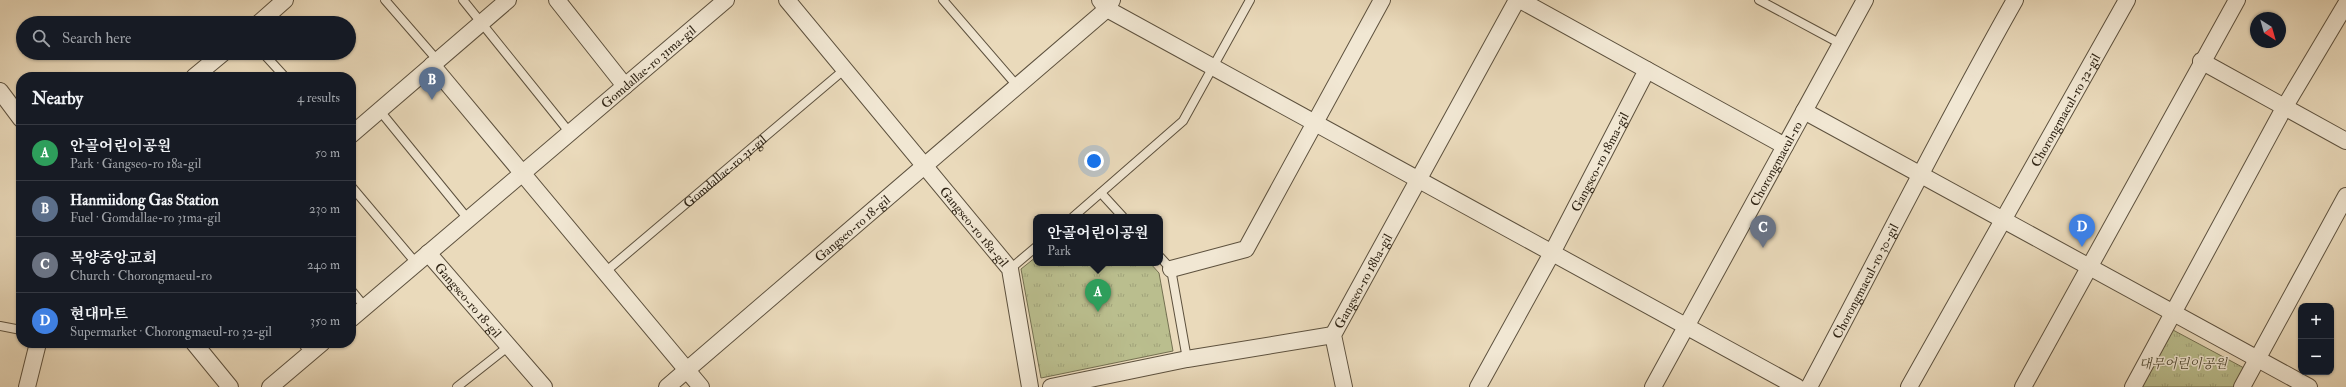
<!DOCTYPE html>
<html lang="en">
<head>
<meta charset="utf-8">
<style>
	body { margin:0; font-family:"IM FELL Double Pica","Noto Serif KR",serif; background:#242831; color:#f1f3f6 }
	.controls { position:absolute; right:12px; bottom:12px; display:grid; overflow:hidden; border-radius:8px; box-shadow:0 1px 3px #0004 }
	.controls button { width:36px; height:36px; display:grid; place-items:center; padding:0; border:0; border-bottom:1px solid #363941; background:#171b24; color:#f1f3f6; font:20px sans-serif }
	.compass { position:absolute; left:2250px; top:12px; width:36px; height:36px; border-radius:50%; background:#171b24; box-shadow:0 1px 3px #0004; rotate:143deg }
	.you { position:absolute; left:1094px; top:161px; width:14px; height:14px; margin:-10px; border:3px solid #fff; border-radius:50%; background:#1a73e8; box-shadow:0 0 0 6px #1a73e833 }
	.badge { display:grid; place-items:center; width:26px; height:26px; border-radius:50%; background:#0b8043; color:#fff; font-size:13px; font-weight:700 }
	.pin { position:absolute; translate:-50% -33px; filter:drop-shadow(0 1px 2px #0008) }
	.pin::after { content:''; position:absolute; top:21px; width:14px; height:12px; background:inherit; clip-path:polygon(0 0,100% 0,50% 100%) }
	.popup { position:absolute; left:1033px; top:214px; width:130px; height:52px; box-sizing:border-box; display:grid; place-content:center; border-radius:8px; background:#171b24; filter:drop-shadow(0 1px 3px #0005); font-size:13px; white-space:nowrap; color:#9ea1a6 }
	.popup b { font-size:15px; color:#f1f3f6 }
	.popup::after { content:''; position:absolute; left:50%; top:100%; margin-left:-8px; border:8px solid transparent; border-top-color:#171b24 }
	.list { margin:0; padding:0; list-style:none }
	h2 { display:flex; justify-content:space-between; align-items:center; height:52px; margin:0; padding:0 16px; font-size:17px }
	h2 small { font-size:13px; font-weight:400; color:#9ea1a6 }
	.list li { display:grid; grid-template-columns:26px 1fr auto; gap:12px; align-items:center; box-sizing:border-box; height:56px; padding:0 16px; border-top:1px solid #363941 }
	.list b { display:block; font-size:15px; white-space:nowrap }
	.list p { margin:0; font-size:13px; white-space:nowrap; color:#9ea1a6 }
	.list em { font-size:13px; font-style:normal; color:#9ea1a6 }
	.icon { flex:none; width:22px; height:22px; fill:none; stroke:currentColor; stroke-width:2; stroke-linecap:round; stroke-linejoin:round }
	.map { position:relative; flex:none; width:2346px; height:387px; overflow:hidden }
	.search { position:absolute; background:#171b24; box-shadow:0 1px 3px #0004; left:16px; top:16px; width:340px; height:44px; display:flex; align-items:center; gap:10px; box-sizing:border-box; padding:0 14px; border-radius:22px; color:#9ea1a6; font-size:15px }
	.panel { position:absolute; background:#171b24; box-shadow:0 1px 3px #0004; left:16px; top:72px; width:340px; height:276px; border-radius:16px }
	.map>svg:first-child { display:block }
	.park { fill:url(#park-tufts); stroke:#747051 }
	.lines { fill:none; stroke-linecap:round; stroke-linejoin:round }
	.service-casing { stroke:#5d513e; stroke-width:10 }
	.minor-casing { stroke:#5d513e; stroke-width:18 }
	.service { stroke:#f1e7d3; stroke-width:8 }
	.minor { stroke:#f1e7d3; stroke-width:16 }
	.labels { text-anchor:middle; stroke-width:3; stroke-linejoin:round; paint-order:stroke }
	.street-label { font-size:13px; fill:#2e2314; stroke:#f1e7d3 }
	.park-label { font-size:13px; font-style:italic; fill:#514a32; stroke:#f1e7d3 }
</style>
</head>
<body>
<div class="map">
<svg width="2346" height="387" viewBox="0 0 2346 387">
	<defs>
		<pattern id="park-tufts" width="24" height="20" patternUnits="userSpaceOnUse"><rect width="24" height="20" fill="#babe8e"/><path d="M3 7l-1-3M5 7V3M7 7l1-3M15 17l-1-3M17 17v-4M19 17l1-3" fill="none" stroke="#a0a37a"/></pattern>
	</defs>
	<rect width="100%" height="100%" fill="#eadabb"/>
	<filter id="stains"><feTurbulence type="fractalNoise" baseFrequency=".005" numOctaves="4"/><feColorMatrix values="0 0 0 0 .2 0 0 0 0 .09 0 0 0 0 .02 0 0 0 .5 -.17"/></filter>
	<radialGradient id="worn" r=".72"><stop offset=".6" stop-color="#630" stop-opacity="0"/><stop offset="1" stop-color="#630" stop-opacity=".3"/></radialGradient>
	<path class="park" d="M1036 257V263H1150L1159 273 1173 351 1041 378 1021 269Z
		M2173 330 2244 368 2234 387H2142Z"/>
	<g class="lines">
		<defs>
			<g id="service">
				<path d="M385 0 438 61"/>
				<path d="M463 0 570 133"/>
				<path d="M943 0 1018 87"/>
				<path d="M1759 0 1841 44"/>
				<path d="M263 53 285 77"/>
				<path d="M380 111 468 219"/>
				<path d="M351 186 416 263"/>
				<path d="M1101 193 1123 217"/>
				<path d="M1073 217 1183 121 1250 0"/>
				<path d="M1160 257 1171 269 1187 359"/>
				<path d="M1010 269 1036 247"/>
				<path id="s1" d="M604 273 845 69"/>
				<path d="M351 290 365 307"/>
				<path d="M0 326 21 330"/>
				<path d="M302 343 310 353"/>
				<path d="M457 387 509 346"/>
			</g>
			<g id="minor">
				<path d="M557 0 625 86"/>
				<path id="s2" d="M787 0 1010 269 1030 387"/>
				<path d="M1100 0 1107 9 1797 387"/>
				<path d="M1520 0 1785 146"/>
				<path d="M259 23 285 0"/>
				<path d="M2201 61 2346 141"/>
				<path d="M432 65 701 387"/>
				<path d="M194 77 223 53"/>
				<path d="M0 91 21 119"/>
				<path d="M1804 111 2309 387"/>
				<path d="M351 135 508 0"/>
				<path id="s3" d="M428 253 544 387"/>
				<path d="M1171 269 1246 249 1382 0"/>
				<path id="s4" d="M351 319 726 0"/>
				<path d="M194 343 230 387"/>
				<path d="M27 387 38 343"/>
				<path d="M270 387 322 343"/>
				<path id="s5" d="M667 387 1107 9 1112 0"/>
				<path d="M1051 387 1187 359 1333 335"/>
				<path id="s6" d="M1344 387 1333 335 1517 0"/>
				<path id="s7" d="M1478 387 1552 253 1647 70"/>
				<path id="s8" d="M1653 387 1865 0"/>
				<path id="s9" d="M1809 387C1878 258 1943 127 2015 0"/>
				<path id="s10" d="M1909 387 2127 0"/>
				<path d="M2023 387 2237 0"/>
				<path d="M2133 387 2284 108 2346 4"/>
				<path d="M2242 387 2346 196"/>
			</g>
		</defs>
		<use href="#service" class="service-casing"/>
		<use href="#minor" class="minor-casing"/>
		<use href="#service" class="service"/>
		<use href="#minor" class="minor"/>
	</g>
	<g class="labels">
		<g class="street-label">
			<text dy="5" stroke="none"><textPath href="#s4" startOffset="390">Gomdallae-ro 31ma-gil</textPath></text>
			<text dy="5" stroke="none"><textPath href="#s10" startOffset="318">Chorongmaeul-ro 32-gil</textPath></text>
			<text dy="5" stroke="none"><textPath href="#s7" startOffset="256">Gangseo-ro 18ma-gil</textPath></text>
			<text dy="5" stroke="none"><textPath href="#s8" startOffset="255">Chorongmaeul-ro</textPath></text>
			<text dy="5" stroke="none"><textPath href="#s1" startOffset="158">Gomdallae-ro 31-gil</textPath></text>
			<text dy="5" stroke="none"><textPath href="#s2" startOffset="294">Gangseo-ro 18a-gil</textPath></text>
			<text dy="5" stroke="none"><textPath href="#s5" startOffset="244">Gangseo-ro 18-gil</textPath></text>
			<text dy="5" stroke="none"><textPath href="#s6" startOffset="115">Gangseo-ro 18ba-gil</textPath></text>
			<text dy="5" stroke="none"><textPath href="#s9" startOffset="120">Chorongmaeul-ro 30-gil</textPath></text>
			<text dy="5" stroke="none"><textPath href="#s3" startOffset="62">Gangseo-ro 18-gil</textPath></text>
		</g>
		<g class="park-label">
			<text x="2183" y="368">대무어린이공원</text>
		</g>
	</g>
	<rect width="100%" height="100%" filter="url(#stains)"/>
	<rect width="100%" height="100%" fill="url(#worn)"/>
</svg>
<div class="controls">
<button>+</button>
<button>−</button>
</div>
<svg class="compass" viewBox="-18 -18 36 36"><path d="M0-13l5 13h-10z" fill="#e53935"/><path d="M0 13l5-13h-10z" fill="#9ea1a6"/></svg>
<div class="you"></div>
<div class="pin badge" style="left:1098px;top:312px;background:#2e9e5b">A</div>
<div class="popup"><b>안골어린이공원</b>Park</div>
<div class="pin badge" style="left:432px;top:100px;background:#5c6f8a">B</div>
<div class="pin badge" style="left:1763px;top:248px;background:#6b7280">C</div>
<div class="pin badge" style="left:2082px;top:247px;background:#3f7fe0">D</div>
<div class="search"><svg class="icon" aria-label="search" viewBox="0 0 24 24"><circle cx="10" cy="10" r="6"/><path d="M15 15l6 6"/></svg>Search here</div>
<section class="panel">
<h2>Nearby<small>4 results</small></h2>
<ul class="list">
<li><span class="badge" style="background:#2e9e5b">A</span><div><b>안골어린이공원</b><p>Park · Gangseo-ro 18a-gil</p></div><em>50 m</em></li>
<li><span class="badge" style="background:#5c6f8a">B</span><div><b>Hanmiidong Gas Station</b><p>Fuel · Gomdallae-ro 31ma-gil</p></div><em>230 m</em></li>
<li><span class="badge" style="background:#6b7280">C</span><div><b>목양중앙교회</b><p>Church · Chorongmaeul-ro</p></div><em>240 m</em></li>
<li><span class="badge" style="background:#3f7fe0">D</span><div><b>현대마트</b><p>Supermarket · Chorongmaeul-ro 32-gil</p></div><em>350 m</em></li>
</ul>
</section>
</div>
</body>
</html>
